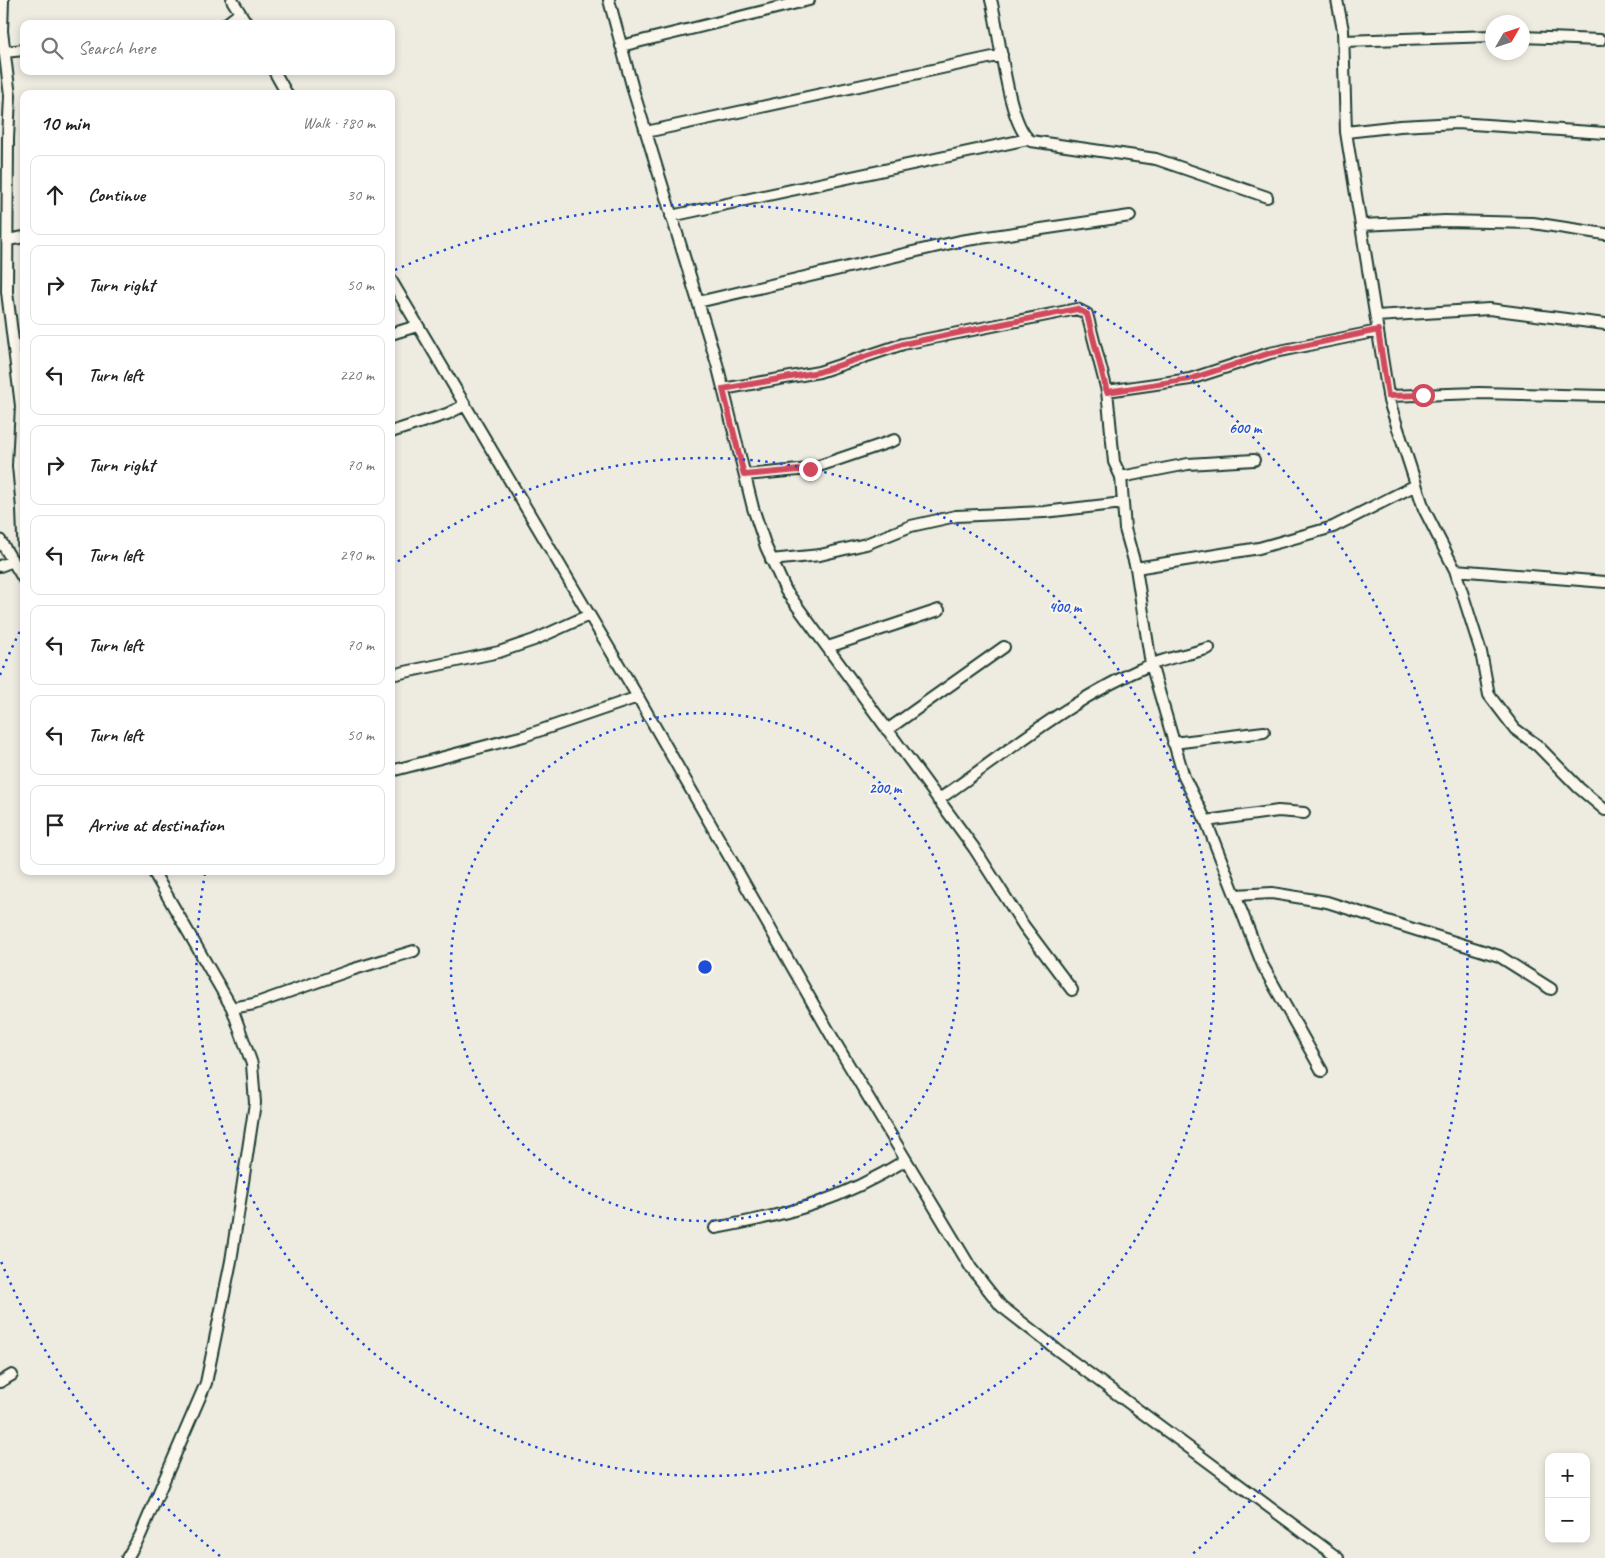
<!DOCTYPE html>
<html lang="en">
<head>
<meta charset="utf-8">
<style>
	body { margin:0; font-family:Caveat,sans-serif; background:#f2f2f2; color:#222 }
	.controls { position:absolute; right:15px; bottom:15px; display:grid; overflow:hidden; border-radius:10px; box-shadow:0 2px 8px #0003 }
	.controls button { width:45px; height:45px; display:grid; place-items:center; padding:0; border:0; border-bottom:1px solid #e0e0e0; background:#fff; color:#222; font:25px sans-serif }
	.compass { position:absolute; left:1485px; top:15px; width:45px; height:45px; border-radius:50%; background:#fff; box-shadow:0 2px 8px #0003; rotate:51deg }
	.stop { position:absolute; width:15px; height:15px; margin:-11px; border:4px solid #d1495b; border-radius:50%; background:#fff }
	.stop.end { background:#d1495b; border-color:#fff; box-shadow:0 1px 5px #0008 }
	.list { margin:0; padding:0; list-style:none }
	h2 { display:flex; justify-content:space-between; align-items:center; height:65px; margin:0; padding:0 20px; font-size:21px }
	h2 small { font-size:16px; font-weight:400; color:#767676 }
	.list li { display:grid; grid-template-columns:32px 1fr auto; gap:15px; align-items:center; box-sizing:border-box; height:80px; margin:0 10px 10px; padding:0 10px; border:1px solid #e0e0e0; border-radius:10px }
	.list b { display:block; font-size:19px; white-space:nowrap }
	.list em { font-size:16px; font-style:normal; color:#767676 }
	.icon { flex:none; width:28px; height:28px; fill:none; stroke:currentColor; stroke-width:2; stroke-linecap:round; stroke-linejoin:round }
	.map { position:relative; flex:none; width:1605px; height:1558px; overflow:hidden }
	.search { position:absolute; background:#fff; box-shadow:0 2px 8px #0003; left:20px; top:20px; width:375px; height:55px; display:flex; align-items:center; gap:12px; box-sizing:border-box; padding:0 18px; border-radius:10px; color:#767676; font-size:19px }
	.panel { position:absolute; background:#fff; box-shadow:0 2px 8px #0003; left:20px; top:90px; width:375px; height:785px; border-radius:10px }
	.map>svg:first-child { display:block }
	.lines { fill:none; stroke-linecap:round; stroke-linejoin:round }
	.minor-casing { stroke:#1f3d34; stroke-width:14 }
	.minor { stroke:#fbf7ec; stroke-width:10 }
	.route { stroke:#d1495b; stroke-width:6 }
	.ring { fill:none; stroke:#1d4ed8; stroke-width:2.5; stroke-dasharray:2.5 5 }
	.centre { fill:#1d4ed8; stroke:#fbf7ec; stroke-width:2.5 }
	.ring-label { font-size:15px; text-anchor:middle; font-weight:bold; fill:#1d4ed8; stroke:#fbf7ec; stroke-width:4; stroke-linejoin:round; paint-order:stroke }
</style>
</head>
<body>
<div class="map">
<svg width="1605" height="1558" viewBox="0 0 1605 1558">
	<rect width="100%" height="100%" fill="#eeece1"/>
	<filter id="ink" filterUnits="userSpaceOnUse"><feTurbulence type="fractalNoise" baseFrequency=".02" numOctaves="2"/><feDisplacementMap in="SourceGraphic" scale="10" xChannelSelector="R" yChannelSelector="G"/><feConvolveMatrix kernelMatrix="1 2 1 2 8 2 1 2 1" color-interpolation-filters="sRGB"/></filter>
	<g filter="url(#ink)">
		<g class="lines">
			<defs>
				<path id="minor" d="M3 0 2 31 10 96 8 139 7 292 21 406 18 466 22 508 24 564
					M232 0 247 24
					M609 0 634 93 717 364 753 508 766 547 786 591 974 848 1024 926 1072 990
					M991 0C1000 31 1007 125 1031 141L1156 159 1267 197
					M1337 0 1343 30 1346 132 1389 401 1424 509 1455 570 1481 652 1489 695 1515 729 1537 745 1579 788 1605 810
					M226 24 240 13
					M1522 37 1600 40
					M1344 41 1492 36
					M621 46 809 0
					M4 52 24 50
					M274 71 287 94
					M646 132 1002 55
					M1346 132 1400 126 1457 123 1605 133
					M671 216 1028 139
					M1362 225 1445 221 1533 223 1605 234
					M8 240 24 237
					M391 280 638 697 835 1042 971 1268 1001 1306 1060 1352 1338 1558
					M698 302 960 241 1130 216
					M1376 316 1489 309 1605 324
					M391 334 417 326
					M723 389 819 372 903 344 1077 309 1087 314 1107 391 1114 462 1121 477 1125 529 1136 568 1151 664 1184 777 1206 821 1263 966 1322 1071
					M1107 391 1190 379 1270 353 1378 331
					M1388 396 1479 393 1605 396
					M391 432 447 414 465 405
					M745 475 810 469 895 440
					M1121 477 1188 464 1254 460
					M0 540 24 580
					M771 560 820 555 866 544 911 526 956 516 1044 512 1123 503
					M0 566 13 561
					M1136 568 1259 548 1333 527 1416 485
					M1455 570 1605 582
					M828 647 939 610
					M391 675 499 652 534 640 589 615
					M887 730 1004 647
					M1173 743 1264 732
					M391 771 524 736 638 697
					M938 800C1006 753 1073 697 1150 665 1166 658 1191 654 1209 648
					M1206 821 1278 811 1304 813
					M1235 895 1272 893 1327 902 1499 956 1551 989
					M232 1008 254 1004 351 970 414 951
					M715 1228C791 1214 839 1201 906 1160
					M0 1382 12 1375
					M127 1558 140 1536 206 1383 231 1261 255 1103 252 1064 232 1008 153 871"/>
			</defs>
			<use href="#minor" class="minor-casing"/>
			<use href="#minor" class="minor"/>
		</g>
	</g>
	<g class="lines" filter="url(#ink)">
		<path class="route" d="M810 469 744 475 723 389 819 372 903 344 1077 309 1087 314 1107 392 1190 379 1270 353 1378 330 1388 396 1423 395"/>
	</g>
	<g class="ring">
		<circle cx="705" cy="967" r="254"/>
		<path d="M392 566A509 509 0 1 1 205 874"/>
		<path d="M220 1556A763 763 0 0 1 0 1259M0 675A763 763 0 0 1 22 627M395 270A763 763 0 0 1 1190 1556"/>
	</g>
	<circle cx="705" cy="967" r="8" class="centre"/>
	<g class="ring-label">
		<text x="1245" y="433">600 m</text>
		<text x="1065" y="612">400 m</text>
		<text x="885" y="793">200 m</text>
	</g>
</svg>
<div class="controls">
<button>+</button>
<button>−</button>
</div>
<svg class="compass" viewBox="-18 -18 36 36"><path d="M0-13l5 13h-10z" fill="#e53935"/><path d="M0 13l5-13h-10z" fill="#767676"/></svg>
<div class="stop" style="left:1423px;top:395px"></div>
<div class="stop end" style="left:810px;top:469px"></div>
<div class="search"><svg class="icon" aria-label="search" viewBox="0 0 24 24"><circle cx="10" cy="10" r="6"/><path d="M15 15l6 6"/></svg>Search here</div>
<section class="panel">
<h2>10 min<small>Walk · 780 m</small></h2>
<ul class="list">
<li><svg class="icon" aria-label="ahead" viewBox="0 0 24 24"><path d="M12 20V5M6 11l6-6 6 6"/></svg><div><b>Continue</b></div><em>30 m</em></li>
<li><svg class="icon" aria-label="right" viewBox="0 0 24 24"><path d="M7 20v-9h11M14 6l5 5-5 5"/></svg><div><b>Turn right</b></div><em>50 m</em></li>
<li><svg class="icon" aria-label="left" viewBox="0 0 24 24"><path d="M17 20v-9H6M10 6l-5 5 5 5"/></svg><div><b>Turn left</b></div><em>220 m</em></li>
<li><svg class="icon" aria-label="right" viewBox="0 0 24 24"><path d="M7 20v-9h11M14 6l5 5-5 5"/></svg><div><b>Turn right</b></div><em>70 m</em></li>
<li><svg class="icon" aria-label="left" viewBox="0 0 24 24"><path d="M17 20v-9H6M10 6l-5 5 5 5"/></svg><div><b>Turn left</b></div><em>290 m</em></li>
<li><svg class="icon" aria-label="left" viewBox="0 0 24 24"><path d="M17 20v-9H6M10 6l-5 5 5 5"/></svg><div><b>Turn left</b></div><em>70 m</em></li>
<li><svg class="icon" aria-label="left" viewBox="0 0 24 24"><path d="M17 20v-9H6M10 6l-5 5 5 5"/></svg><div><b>Turn left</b></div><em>50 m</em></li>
<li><svg class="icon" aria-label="arrive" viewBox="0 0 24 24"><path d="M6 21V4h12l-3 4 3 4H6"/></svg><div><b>Arrive at destination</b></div></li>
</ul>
</section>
</div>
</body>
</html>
